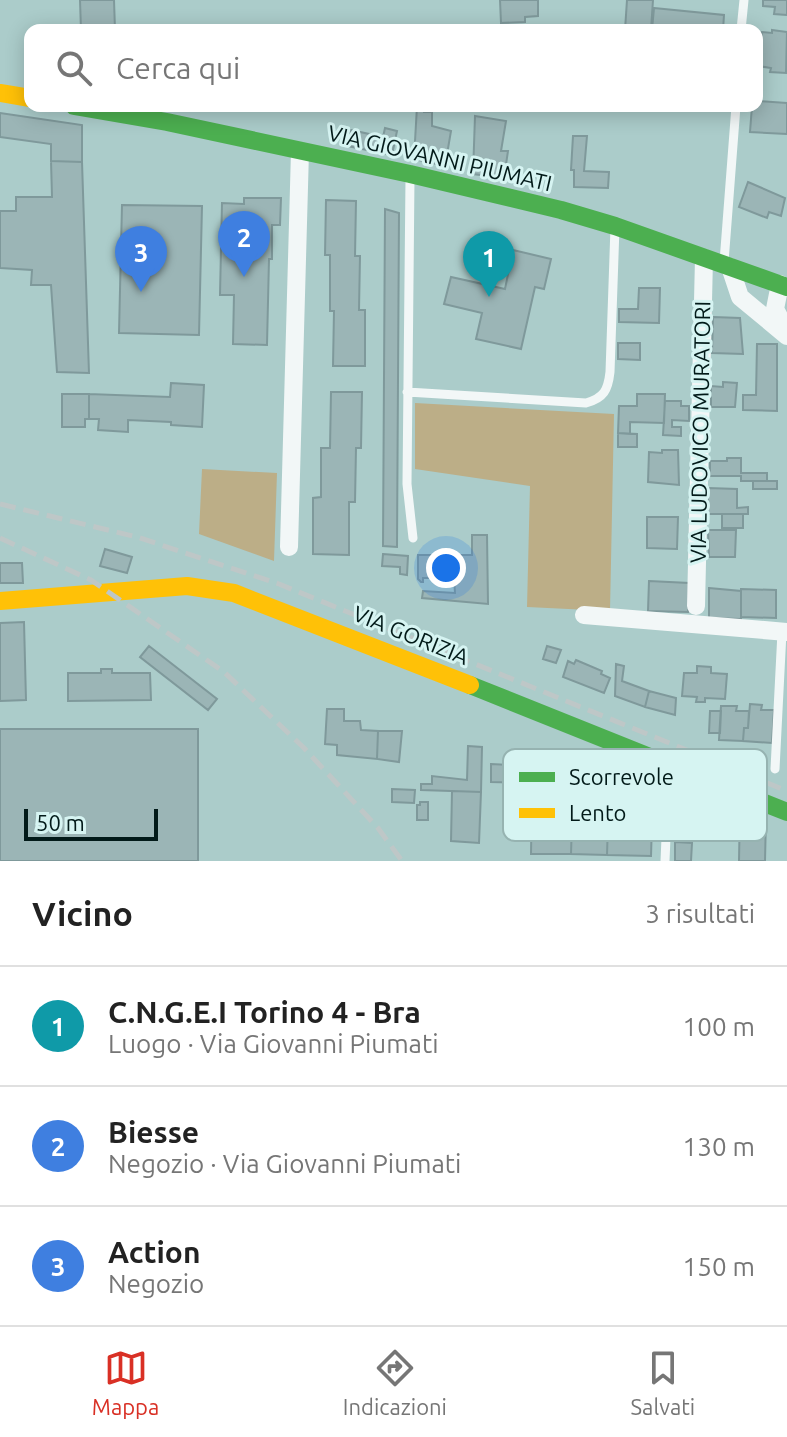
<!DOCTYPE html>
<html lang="it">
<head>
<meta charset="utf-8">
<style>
	body { margin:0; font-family:Ubuntu,sans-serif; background:#f6f6f6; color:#222 }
	.scale { position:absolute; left:24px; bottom:20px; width:134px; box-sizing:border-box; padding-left:8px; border:4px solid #021a19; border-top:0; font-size:22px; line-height:28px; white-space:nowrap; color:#021a19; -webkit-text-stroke:6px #d6f4f2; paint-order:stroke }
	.you { position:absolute; left:446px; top:568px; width:28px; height:28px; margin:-20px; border:6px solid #fff; border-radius:50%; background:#1a73e8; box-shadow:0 0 0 12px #1a73e833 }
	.badge { display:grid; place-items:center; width:52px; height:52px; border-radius:50%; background:#d93025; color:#fff; font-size:26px; font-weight:700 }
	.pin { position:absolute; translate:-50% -66px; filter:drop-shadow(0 2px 4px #0008) }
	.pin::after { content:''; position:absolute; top:42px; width:28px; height:24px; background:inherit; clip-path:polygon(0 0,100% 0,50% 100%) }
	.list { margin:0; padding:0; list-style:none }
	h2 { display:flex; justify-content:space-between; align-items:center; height:104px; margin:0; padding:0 32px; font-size:34px }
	h2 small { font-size:26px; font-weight:400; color:#767676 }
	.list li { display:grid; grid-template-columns:52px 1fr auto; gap:24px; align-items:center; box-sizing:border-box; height:120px; padding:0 32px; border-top:2px solid #e0e0e0 }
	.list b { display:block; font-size:30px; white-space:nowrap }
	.list p { margin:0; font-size:26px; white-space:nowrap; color:#767676 }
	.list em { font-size:26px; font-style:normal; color:#767676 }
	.icon { flex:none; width:44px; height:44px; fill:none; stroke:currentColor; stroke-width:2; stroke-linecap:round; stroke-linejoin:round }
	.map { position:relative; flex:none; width:787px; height:861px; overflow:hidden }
	.search { position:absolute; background:#fff; box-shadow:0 4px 20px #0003; left:24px; right:24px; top:24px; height:88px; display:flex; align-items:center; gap:20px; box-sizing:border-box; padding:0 28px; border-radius:16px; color:#767676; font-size:30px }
	.sheet { height:464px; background:#fff }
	nav { display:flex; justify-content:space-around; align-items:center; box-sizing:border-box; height:112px; border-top:2px solid #e0e0e0; background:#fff; font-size:22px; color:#767676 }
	nav a { display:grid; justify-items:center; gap:4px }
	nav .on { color:#d93025 }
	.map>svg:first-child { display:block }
	.green { fill:#bcae87 }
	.building { fill:#9bb5b6; stroke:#7f999b; stroke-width:2 }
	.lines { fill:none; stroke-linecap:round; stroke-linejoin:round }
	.lane { stroke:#f2f7f7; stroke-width:9 }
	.street { stroke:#f2f7f7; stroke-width:18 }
	.fast { stroke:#4caf50; stroke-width:18 }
	.slow { stroke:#ffc107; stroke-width:18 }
	.rail { stroke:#bec7c7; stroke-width:5; stroke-dasharray:16 8; stroke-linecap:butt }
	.labels { text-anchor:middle; stroke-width:6; stroke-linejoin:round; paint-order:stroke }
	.street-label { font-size:22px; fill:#021a19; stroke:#d6f4f2 }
	.key { fill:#d6f4f2; stroke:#96b3b1; stroke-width:2 }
	.key-label { font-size:22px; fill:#021a19 }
</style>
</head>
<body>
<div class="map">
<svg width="787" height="861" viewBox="0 0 787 861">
	<rect width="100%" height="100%" fill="#abccca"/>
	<path class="green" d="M415 403 614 414 610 611 527 607 530 486 415 469Z
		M202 469 277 473 274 561 199 534Z"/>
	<path class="building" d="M80 0H114L115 30H81Z
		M500 0H538V16L525 17V22L501 23Z
		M627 0H653L651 30H625Z
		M763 0H787V15L774 14 775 7 763 6Z
		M654 8 724 15 723 30H652Z
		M772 30 787 32 786 73 770 72 771 68 758 66 762 32 772 33Z
		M757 101 787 103V134L750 132 752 106H757Z
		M417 106 424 107V112H432V126L451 131 445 166 414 159Z
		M0 113 82 125V162L51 161V144L0 137Z
		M475 116 506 121 501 151H508L504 178 473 174Z
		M385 128 397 131 392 155 347 146 351 130 383 137Z
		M573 136H587L584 171 609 172 608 188 574 187V170H571Z
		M51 161 82 162 89 373 57 372 51 285H31L32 270 0 268V211H16V197H52Z
		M748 182 785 198 781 216 769 212 767 218 739 207Z
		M244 198H281L280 225H272V259H269L267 345 233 344 234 295H220L222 203 244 204Z
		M326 200 356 201 355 256H360L359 310H365V366H333L334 311H330V255H325Z
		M122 205 202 206 199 335 119 333Z
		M385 209 399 213 397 547 383 546Z
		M513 250 551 259 544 289 535 287 521 349 476 339 482 313 444 304 451 277 505 289Z
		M639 288H660L659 323 619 322V309H638Z
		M713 317 740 318 743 354 712 353Z
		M618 343H640V360L618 359Z
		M757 344H777V411L743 410V395H756Z
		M723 382 737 383 735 407H711V386L723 387Z
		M171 383 204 385 202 427 171 425V422L128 420V432L98 430 99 419H89V394L170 397Z
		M331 392H362L361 448H356L355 502H349V555L313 554V498L321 497V448H330Z
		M62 394H89V419H85V427H62Z
		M637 394H665L664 423 630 422V434L618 433 619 406H637Z
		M665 401H681V406H689V421L672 420V427H681V436L663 435Z
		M618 433 637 434V447H618Z
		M662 450H678L679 485 648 482 649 452 662 453Z
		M727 458H741V473H767V481H741V476H710V461H727Z
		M753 481H777V489H753Z
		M708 488 737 489V508L748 507V514H708Z
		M722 514H743V528H722Z
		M647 517H678L677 549 647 548Z
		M708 530H736L735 557H709Z
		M472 535H487L488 604 422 598 423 591 455 593 454 578H423V582H421L418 579V555H472Z
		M105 549 132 557 127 573 100 566Z
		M383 554 408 556 407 575 400 574V567L382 566Z
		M0 563H22L23 583H0Z
		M649 581 689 583 688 612 648 611Z
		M709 588 741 591V619L709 618Z
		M741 589 776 590V618L741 617Z
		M24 622 26 700 0 701V623Z
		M149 646 217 699 208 710 140 657Z
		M547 646 561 650 556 663 543 659Z
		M576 660 602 671 601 674 610 678 604 693 563 677 568 661 574 664Z
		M616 664 624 666 622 681 649 691 645 707 615 696Z
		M697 666 711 667V673L727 674 725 699 705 698V702H696L697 697 682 696 684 673H697Z
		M101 669H112V673H150L151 700 68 701V673H101Z
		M649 691 676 698 675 715 645 707Z
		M750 704 762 705 761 710H774L772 743 743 741 744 728H748Z
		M721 706H737L736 711H749L748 728H744L743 741 719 740Z
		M327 709H344V721H360L361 730 378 731 377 759 337 755V745L325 744Z
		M710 711H721L720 733H709Z
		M0 729H198V861H0Z
		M378 731H402L399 762 377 759Z
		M468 746 482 747 481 792 421 790V784H432V776L467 780Z
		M491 764 525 766V783L491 782Z
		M532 786 539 787V793H545V820L572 821 571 854H531Z
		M392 789 415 790 414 803 392 802Z
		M452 791 481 792 479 843 451 841Z
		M420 802H428V820H417V805H420Z
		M740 806 766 817 765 861H739Z
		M572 821 608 822 607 855 571 854Z
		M608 822 652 823 651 856 607 855Z
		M675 842 692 843 691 861H675Z"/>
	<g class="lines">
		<path class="lane" d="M741 30 744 0
			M410 178 407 484 413 538
			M724 262 736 106
			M407 392 586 403C604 398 608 390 610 372L615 227
			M775 769 782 632
			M665 861 669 768"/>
		<path class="street" d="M730 267 740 297 787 336
			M780 284 775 309 786 330
			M289 547 300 151
			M696 606 704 258
			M584 615 787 632"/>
		<path class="fast" d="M74 106 167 122 410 174 561 210 615 226 787 287
			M470 685 787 812"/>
		<path class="slow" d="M0 93 30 98
			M0 601 187 586 234 593 470 685"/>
		<path class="rail" d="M0 504 137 537 279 584 787 791
			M0 538 91 580 224 672 304 748 378 828 402 861"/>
	</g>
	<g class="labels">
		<g class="street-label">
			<text transform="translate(440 158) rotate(13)" y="8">VIA GIOVANNI PIUMATI</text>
			<text transform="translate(700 432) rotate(-89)" y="8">VIA LUDOVICO MURATORI</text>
			<text transform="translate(411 635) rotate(22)" y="8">VIA GORIZIA</text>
		</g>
	</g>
	<rect x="503" y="749" width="264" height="92" rx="12" class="key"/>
	<rect x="519" y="772" width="36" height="10" fill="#4caf50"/>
	<rect x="519" y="808" width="36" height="10" fill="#ffc107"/>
	<g class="key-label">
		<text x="569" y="785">Scorrevole</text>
		<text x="569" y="821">Lento</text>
	</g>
</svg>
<div class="scale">50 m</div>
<div class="you"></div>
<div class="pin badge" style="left:489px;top:297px;background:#0f9aa8">1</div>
<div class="pin badge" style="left:244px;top:277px;background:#3f7fe0">2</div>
<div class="pin badge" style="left:141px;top:292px;background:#3f7fe0">3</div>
<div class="search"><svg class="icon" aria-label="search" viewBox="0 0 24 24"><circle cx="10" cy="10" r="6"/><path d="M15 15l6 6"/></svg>Cerca qui</div>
</div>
<section class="sheet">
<h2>Vicino<small>3 risultati</small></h2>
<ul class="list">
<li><span class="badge" style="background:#0f9aa8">1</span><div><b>C.N.G.E.I Torino 4 - Bra</b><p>Luogo · Via Giovanni Piumati</p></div><em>100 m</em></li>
<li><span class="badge" style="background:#3f7fe0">2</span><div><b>Biesse</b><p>Negozio · Via Giovanni Piumati</p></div><em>130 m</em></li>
<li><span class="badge" style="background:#3f7fe0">3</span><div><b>Action</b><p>Negozio</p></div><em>150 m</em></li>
</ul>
</section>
<nav>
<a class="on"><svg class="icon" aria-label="map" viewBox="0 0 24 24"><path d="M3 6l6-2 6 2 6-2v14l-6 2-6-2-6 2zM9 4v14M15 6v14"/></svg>Mappa</a>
<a><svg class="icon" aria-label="directions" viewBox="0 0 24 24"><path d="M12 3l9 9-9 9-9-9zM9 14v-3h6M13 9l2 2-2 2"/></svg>Indicazioni</a>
<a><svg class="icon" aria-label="saved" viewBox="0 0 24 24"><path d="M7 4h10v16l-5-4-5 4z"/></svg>Salvati</a>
</nav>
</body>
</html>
